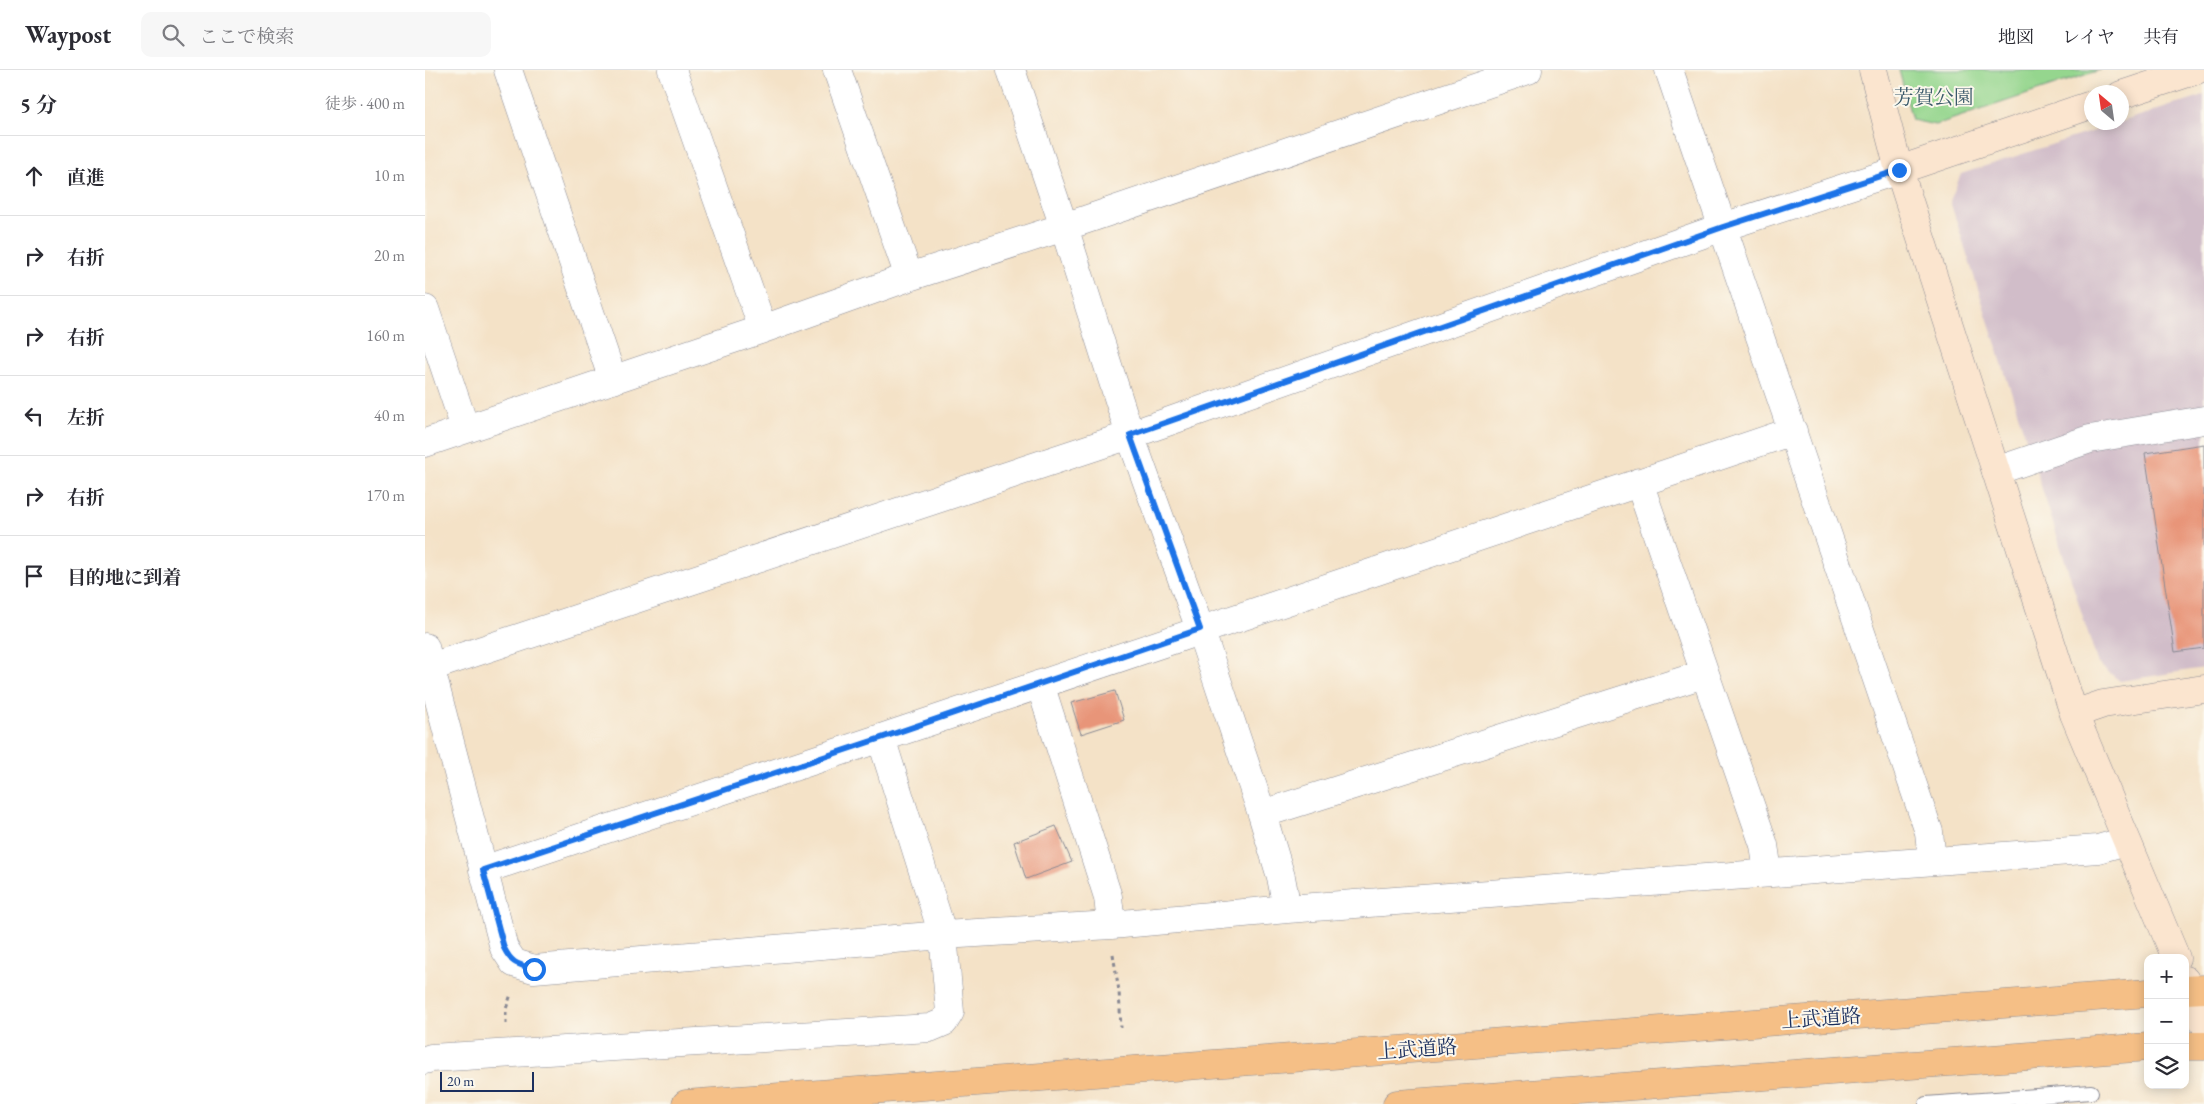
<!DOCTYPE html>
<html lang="ja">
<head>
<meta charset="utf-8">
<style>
	body { margin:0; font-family:"EB Garamond","Noto Serif JP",serif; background:#f7f7f7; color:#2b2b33 }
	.controls { position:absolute; right:15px; bottom:15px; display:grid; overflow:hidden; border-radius:10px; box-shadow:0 2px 12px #0003 }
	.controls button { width:45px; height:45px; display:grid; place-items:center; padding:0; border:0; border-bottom:1px solid #e1e1e2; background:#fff; color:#2b2b33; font:25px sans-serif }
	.compass { position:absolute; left:1659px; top:15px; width:45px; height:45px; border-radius:50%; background:#fff; box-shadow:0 2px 12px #0003; rotate:331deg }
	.scale { position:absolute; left:15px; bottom:12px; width:94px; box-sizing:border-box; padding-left:5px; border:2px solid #1b2f5e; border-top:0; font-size:14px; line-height:18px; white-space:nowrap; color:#1b2f5e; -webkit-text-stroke:4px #fbf7ec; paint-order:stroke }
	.stop { position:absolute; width:15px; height:15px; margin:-11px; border:4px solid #1a73e8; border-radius:50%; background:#fff }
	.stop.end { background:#1a73e8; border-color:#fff; box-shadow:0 1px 5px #0008 }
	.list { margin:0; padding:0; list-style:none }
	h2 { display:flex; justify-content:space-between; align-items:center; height:65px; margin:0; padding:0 20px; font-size:21px }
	h2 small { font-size:16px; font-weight:400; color:#7c7c81 }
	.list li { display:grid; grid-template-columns:32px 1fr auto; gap:15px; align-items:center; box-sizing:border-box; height:80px; padding:0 20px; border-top:1px solid #e1e1e2 }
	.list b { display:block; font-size:19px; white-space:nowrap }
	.list em { font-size:16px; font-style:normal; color:#7c7c81 }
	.icon { flex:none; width:28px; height:28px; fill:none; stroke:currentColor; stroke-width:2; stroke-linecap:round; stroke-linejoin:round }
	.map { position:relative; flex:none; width:1779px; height:1034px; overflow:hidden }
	header { display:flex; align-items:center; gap:30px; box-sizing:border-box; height:70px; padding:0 25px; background:#fff; border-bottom:1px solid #e1e1e2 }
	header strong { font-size:24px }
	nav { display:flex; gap:28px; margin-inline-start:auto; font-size:18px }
	.search { width:350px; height:45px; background:#f7f7f7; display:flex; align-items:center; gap:12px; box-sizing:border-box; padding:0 18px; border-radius:10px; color:#7c7c81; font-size:19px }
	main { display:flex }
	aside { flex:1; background:#fff }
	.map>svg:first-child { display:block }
	.industrial { fill:#d1bdc9 }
	.green { fill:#95d68e; stroke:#588276 }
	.building { fill:#e89579 }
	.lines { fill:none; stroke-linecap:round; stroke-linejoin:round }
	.lane-casing { stroke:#888892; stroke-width:16 }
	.street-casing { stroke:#888892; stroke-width:29 }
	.secondary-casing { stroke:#888892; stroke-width:29 }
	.highway-casing { stroke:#888892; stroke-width:29 }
	.path { stroke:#888892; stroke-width:3; stroke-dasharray:4 4; stroke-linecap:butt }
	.lane { stroke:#fff; stroke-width:14 }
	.street { stroke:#fff; stroke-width:28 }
	.secondary { stroke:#fbe5cf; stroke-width:28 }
	.highway { stroke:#f5bf86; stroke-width:28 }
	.route { stroke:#1a73e8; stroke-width:6 }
	.labels { text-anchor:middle; stroke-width:4; stroke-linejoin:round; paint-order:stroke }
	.park-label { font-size:20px; fill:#3a596a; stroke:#fbf7ec }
	.street-label { font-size:20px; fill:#1b2f5e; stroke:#fbf7ec }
</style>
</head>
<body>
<header>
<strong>Waypost</strong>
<div class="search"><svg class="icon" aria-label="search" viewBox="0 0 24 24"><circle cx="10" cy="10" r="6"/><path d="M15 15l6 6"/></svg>ここで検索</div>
<nav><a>地図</a><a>レイヤ</a><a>共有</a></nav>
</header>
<main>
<aside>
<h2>5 分<small>徒歩 · 400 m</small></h2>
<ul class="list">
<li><svg class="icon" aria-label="ahead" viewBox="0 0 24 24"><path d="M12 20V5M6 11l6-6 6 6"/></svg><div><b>直進</b></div><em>10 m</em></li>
<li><svg class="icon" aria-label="right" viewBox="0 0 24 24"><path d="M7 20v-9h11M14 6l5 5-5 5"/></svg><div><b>右折</b></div><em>20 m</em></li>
<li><svg class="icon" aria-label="right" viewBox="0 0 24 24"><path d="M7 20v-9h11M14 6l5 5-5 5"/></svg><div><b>右折</b></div><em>160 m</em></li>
<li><svg class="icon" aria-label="left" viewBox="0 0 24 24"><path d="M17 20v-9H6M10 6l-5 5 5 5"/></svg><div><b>左折</b></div><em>40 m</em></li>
<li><svg class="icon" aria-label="right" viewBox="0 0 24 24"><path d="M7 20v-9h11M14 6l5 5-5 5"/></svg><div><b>右折</b></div><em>170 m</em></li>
<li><svg class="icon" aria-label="arrive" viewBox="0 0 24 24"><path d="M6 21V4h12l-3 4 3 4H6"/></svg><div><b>目的地に到着</b></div></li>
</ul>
</aside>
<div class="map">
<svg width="1779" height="1034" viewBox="0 0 1779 1034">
	<rect width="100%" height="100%" fill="#fbf7ec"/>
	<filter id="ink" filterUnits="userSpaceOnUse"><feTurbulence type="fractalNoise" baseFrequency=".02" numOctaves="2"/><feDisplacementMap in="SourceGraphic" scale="10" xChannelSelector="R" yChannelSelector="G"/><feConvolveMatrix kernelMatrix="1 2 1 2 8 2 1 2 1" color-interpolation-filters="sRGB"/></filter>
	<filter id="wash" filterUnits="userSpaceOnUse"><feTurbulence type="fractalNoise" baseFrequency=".0096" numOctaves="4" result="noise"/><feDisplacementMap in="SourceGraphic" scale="20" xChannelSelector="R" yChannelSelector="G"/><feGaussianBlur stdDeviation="1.12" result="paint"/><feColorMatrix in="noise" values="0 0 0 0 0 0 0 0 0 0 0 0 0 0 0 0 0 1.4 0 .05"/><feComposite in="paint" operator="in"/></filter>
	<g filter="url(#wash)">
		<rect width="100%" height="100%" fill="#f4e2c7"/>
		<path class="industrial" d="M1779 25V598L1695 611 1673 594 1525 131 1536 104Z"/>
		<path class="green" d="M1474 0H1675L1510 55 1487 50Z"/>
		<g id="blocks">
			<path class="building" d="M1779 374V578L1750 582 1720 383Z
				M690 621 699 650 656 664 646 633Z
				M631 756 647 792 601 809 589 772Z"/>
		</g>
	</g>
	<g filter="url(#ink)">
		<use href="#blocks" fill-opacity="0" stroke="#888892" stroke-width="1"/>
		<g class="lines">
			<defs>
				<path id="lane" d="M1501 1034 1666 1022"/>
				<path id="street" d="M83 0 188 310
					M247 0 338 259
					M412 0 484 207
					M586 0 639 157 705 365 775 559 837 744 856 807 862 839
					M1244 0 1504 762 1507 790
					M0 239 40 358
					M0 373 338 259 484 207 639 157 1103 0
					M1571 401 1665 369 1779 350
					M1214 412 1339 775 1343 802
					M0 577 79 878 89 893 109 899 518 865 686 855 862 839 1673 779 1701 771
					M6 597 705 365 1298 157 1474 100
					M615 614 683 827 686 855
					M837 744 1279 604
					M58 800 456 668 1368 361
					M0 990 6 988 505 958 519 952 525 942 518 865 456 668"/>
				<path id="secondary" d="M1448 0 1474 100 1649 644 1751 888
					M1696 25 1772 0
					M1474 100 1666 35
					M1649 644 1678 634 1779 619
					M1760 910 1779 953"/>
				<path id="highway" d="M1760 920 1779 919
					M1760 976H1779
					M261 1034 1723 923
					M972 1034 1723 977"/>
			</defs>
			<use href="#lane" class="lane-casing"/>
			<use href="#street" class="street-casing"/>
			<use href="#secondary" class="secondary-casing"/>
			<use href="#highway" class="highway-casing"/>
			<path class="path" d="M688 884 694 921 696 958
				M81 954V939L86 924"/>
			<use href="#lane" class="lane"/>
			<use href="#street" class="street"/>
			<use href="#secondary" class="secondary"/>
			<use href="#highway" class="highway"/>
		</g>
	</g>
	<g class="lines" filter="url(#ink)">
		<path class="route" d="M109 899C92 894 87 894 79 878L58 800 456 668 775 559 705 365 1298 157 1474 100"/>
	</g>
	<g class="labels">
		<g class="park-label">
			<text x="1509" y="34">芳賀公園</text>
		</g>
		<g class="street-label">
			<text transform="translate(1396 948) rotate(-4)" y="7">上武道路</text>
			<text transform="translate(992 979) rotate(-4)" y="7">上武道路</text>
		</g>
	</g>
</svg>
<div class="controls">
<button>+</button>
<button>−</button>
<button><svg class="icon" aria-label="layers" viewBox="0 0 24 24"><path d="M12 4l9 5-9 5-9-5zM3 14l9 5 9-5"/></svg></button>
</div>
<svg class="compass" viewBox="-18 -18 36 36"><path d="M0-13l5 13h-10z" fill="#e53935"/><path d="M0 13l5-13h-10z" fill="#7c7c81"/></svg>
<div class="scale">20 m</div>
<div class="stop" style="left:109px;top:899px"></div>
<div class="stop end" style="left:1474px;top:100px"></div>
</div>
</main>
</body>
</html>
